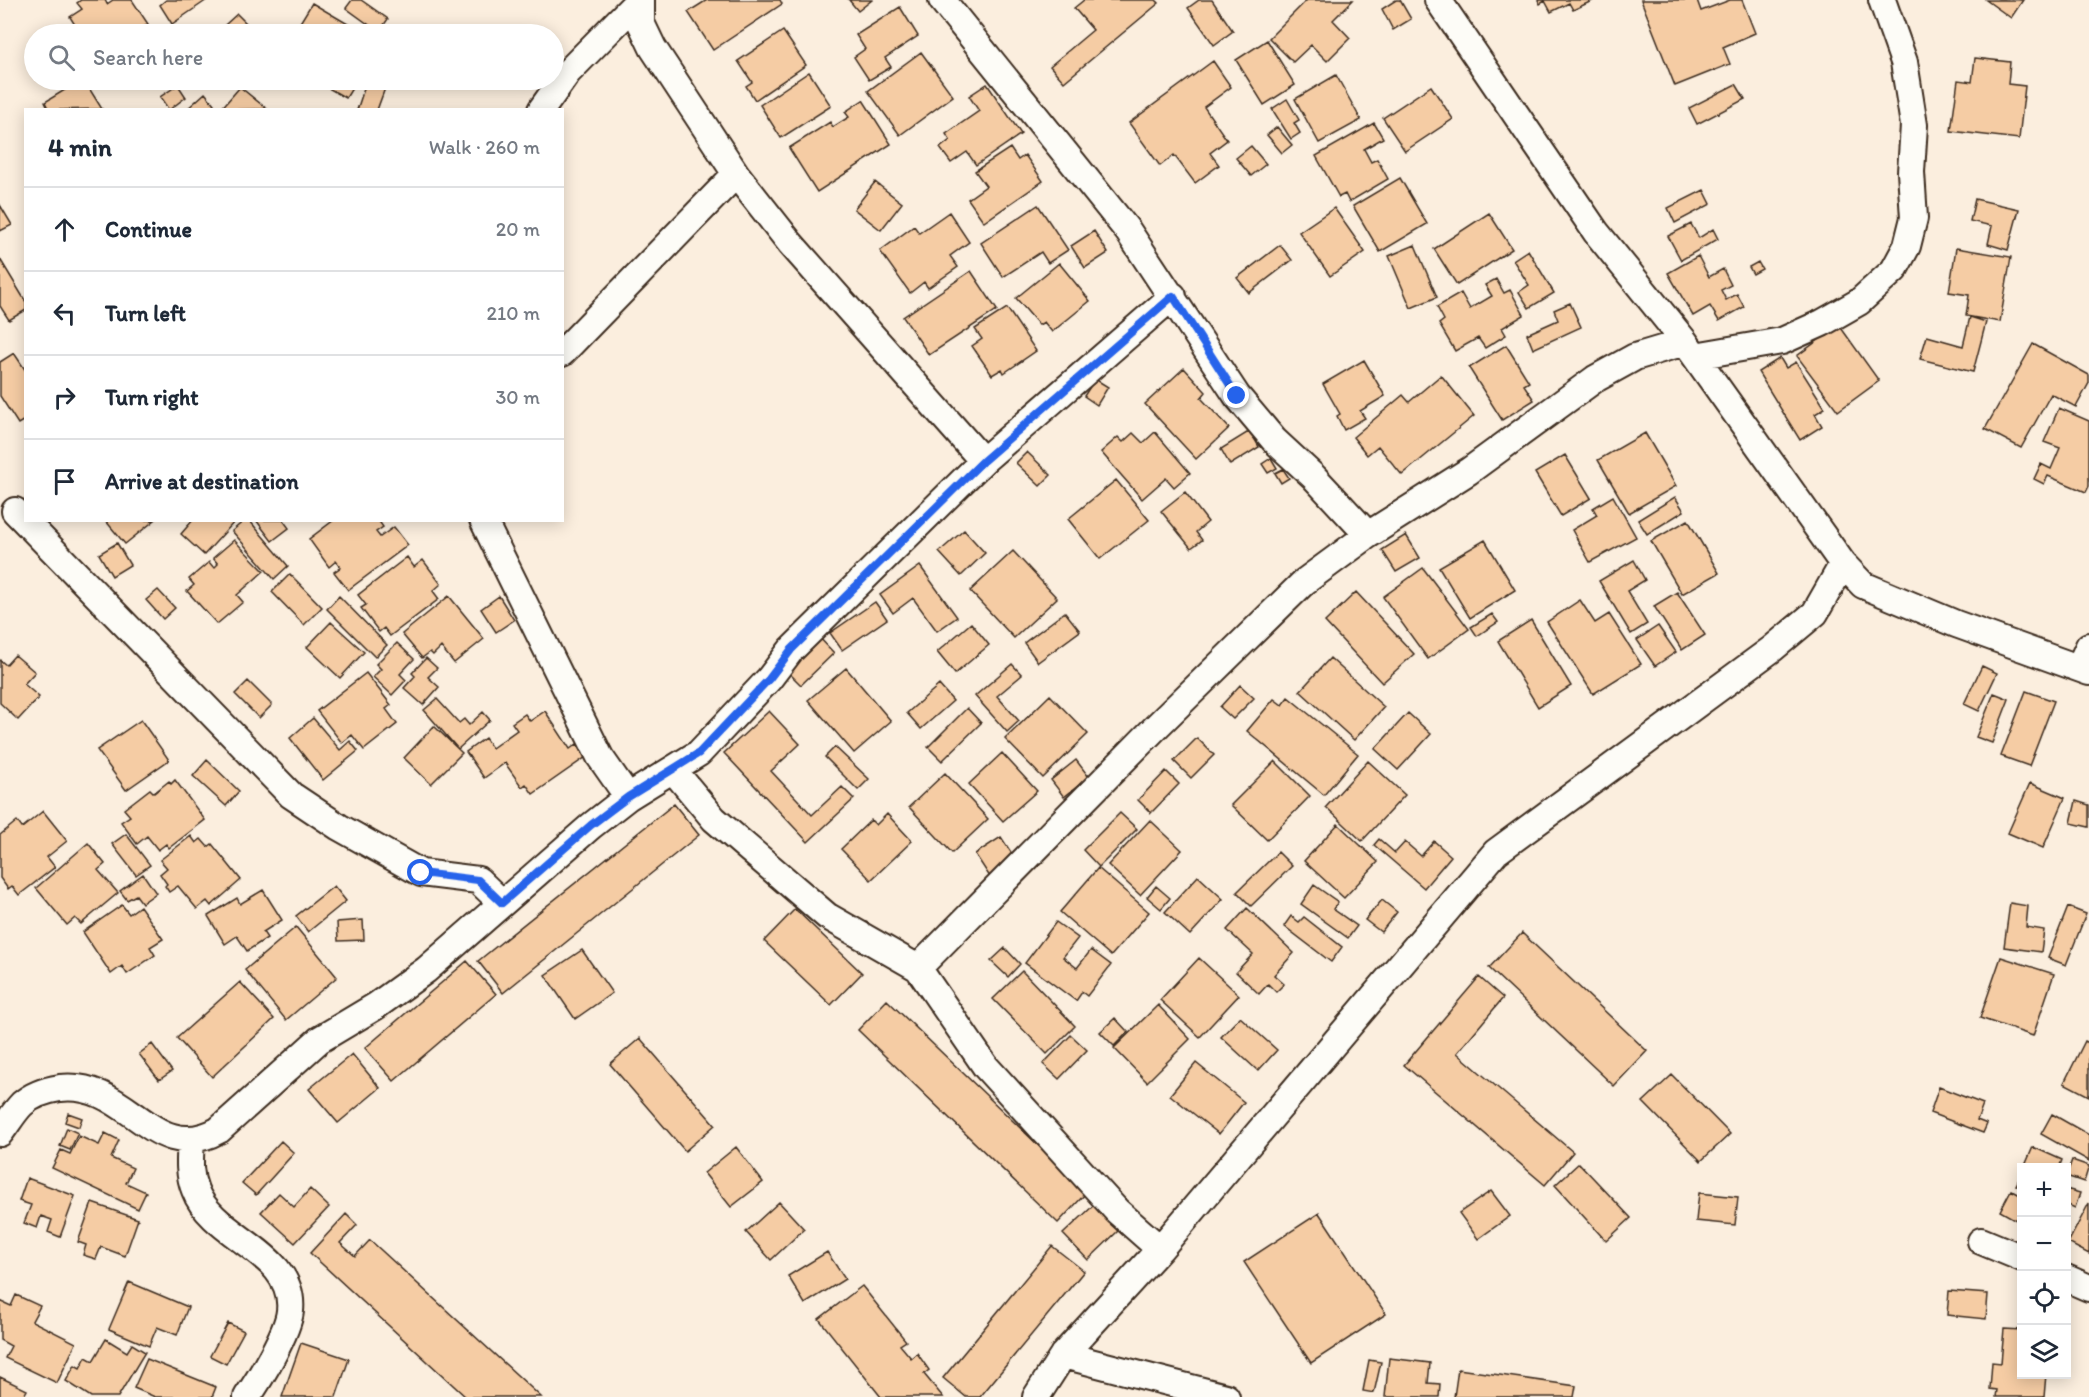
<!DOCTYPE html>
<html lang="en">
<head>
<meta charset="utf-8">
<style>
	body { margin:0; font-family:Itim,sans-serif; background:#f2f2f3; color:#1f2937 }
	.controls { position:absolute; right:18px; bottom:18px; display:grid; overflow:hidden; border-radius:0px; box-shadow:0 3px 15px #0003 }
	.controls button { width:54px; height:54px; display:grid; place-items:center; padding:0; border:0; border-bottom:2px solid #e0e1e3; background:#fff; color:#1f2937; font:30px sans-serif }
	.stop { position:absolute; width:18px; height:18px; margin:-14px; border:4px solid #2563eb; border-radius:50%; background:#fff }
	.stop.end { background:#2563eb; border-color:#fff; box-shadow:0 2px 6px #0008 }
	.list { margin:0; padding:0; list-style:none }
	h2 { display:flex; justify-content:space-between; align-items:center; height:78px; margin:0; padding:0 24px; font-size:26px }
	h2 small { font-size:20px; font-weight:400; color:#747a83 }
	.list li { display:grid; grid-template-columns:39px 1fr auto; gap:18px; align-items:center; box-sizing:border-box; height:84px; padding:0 24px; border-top:2px solid #e0e1e3 }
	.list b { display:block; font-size:22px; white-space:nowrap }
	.list em { font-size:20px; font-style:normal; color:#747a83 }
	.icon { flex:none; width:33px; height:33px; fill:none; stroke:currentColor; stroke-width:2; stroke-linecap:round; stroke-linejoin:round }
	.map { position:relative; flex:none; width:2089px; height:1397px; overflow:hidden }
	.search { position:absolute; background:#fff; box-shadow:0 3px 15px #0003; left:24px; top:24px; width:540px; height:66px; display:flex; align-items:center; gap:15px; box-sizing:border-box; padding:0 21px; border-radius:33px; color:#747a83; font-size:22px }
	.panel { position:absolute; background:#fff; box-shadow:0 3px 15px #0003; left:24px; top:108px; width:540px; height:414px; border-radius:0px }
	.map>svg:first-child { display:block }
	.building { fill:#f5cca4; stroke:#3b2a1e; stroke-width:1.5 }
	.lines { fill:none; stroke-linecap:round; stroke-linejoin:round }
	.minor-casing { stroke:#3b2a1e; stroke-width:30 }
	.minor { stroke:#fdfcf7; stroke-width:26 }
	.route { stroke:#2563eb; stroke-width:8 }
</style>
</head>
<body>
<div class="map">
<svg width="2089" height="1397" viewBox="0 0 2089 1397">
	<rect width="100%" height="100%" fill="#fbeede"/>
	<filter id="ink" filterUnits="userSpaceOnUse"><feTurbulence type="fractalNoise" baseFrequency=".0167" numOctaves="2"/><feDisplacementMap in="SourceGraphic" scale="12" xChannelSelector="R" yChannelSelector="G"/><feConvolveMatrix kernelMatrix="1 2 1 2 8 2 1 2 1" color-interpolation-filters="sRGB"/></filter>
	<g filter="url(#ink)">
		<path class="building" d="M81 0H105L107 4 113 0H132L148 24 138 31 141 34H68L77 28 70 17 82 9 77 3Z
			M207 0 172 24 160 5 166 0Z
			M352 0H361L388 19 379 32 346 8Z
			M707 0H780L782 4 713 50 688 12Z
			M849 0H872L858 11Z
			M1084 0H1156L1159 3 1064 82 1050 66 1093 30 1074 8Z
			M1199 0H1212L1233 31 1214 45 1188 8Z
			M1307 0H1353L1333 20 1350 38 1327 61 1311 45 1293 62 1269 38Z
			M1396 0H1400L1411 19 1393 30 1382 9Z
			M1538 0H1591L1592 1 1573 10 1569 3 1551 12 1545 1 1540 4Z
			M1641 0H1697L1701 11 1730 0H1742L1755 33 1723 47 1730 64 1675 86Z
			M1986 0H2023L2011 18Z
			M312 3 365 34H293Z
			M900 7 918 36 885 58 891 67 869 80 854 57 865 49 856 35Z
			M237 14 252 29 247 34H215Z
			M783 31 806 65 755 100 746 86 752 82 738 61Z
			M1267 40 1295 85 1264 105 1236 60Z
			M921 52 953 96 900 135 868 91Z
			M1975 58 2010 62 2008 84 2025 86 2019 139 1951 131 1958 80 1972 82Z
			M1213 61 1231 87 1204 107 1227 140 1210 153 1219 165 1195 183 1174 155 1160 166 1129 123Z
			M809 72 831 106 781 138 760 105Z
			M1336 75 1361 120 1319 143 1295 99Z
			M81 80H84L102 109 49 110 45 102Z
			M314 80H357L346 98Z
			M367 80H388L377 110H357Z
			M987 84 1021 134 976 165 967 152 951 163 940 148 950 140 946 134 979 111 969 96Z
			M1736 84 1745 99 1697 124 1689 108Z
			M178 85 186 97 169 110 160 97Z
			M1431 86 1453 119 1405 151 1383 118Z
			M240 87 267 109 220 110Z
			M205 93 214 104 208 110H186Z
			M1287 99 1299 120 1294 123 1300 133 1291 139 1272 109Z
			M863 100 891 144 817 192 789 148 830 122 833 127 849 117 845 112Z
			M1374 123 1383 138 1364 149 1371 162 1377 159 1388 179 1349 202 1345 194 1339 197 1316 156Z
			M1277 127 1292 145 1282 153 1267 135Z
			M1251 146 1266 164 1251 176 1236 158Z
			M1010 148 1018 160 1025 155 1043 181 984 222 968 199 986 186 975 171Z
			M1400 178 1427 224 1380 252 1353 206Z
			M875 182 902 203 881 230 854 209Z
			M1704 190 1711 204 1675 223 1668 208Z
			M1975 199 2019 209 2008 250 1988 244 1992 226 1970 221Z
			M0 205 12 225 0 231Z
			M1038 205 1068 250 1048 263 1041 252 1003 277 981 243Z
			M1334 208 1365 252 1330 276 1299 232Z
			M949 212 969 242 950 256 958 267 928 288 924 282 910 293 880 251 914 226 919 233Z
			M1489 213 1512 249 1457 285 1434 249Z
			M1691 224 1699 238 1713 229 1718 239 1681 260 1668 236Z
			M1094 231 1108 253 1085 268 1071 246Z
			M1280 245 1292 260 1249 293 1237 278Z
			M1415 245 1437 297 1411 308 1389 256Z
			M1956 248 2011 257 2000 322 1966 316 1969 295 1949 292Z
			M1528 250 1554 293 1529 308 1519 292 1529 285 1513 260Z
			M1698 256 1709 277 1723 269 1731 285 1721 290 1726 300 1737 294 1744 307 1719 321 1710 306 1693 316 1668 273Z
			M0 259 26 302V310L9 320 0 306Z
			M1758 262 1762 269 1753 274 1749 267Z
			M1059 263 1090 301 1052 332 1044 322 1039 325 1016 298Z
			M971 271 997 310 929 355 903 317Z
			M1496 279 1504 293 1510 290 1524 315 1502 328 1506 335 1485 348 1478 338 1455 351 1439 324 1444 320 1437 307 1461 293 1470 309 1492 296 1485 285Z
			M1570 303 1581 327 1533 349 1527 334 1558 320 1554 310Z
			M1007 308 1036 351 1004 373 1002 369 992 375 972 346 982 339 975 329Z
			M1970 317 1986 322 1973 372 1920 359 1927 336 1963 346Z
			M1839 325 1879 381 1838 411 1797 356Z
			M2033 344 2089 375V383L2076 407 2051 394 2021 448 1985 429Z
			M1506 345 1529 382 1524 385 1534 400 1502 420 1469 368Z
			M14 353 26 371V419L18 424 0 396V362Z
			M1780 358 1786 368 1796 362 1825 408 1815 414 1822 426 1800 440 1758 372Z
			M1364 360 1385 396 1360 411 1365 418 1344 430 1337 416 1340 414 1323 384Z
			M1184 368 1206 392 1201 398 1229 428 1196 459 1145 404Z
			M1441 375 1474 416 1402 475 1378 446 1367 455 1353 437 1403 395 1409 402Z
			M1095 379 1108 387 1097 405 1084 396Z
			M2059 408 2089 421V486L2086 492 2048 476 2044 484 2034 479 2041 464 2051 469 2060 448 2044 442Z
			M1250 431 1259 447 1230 465 1221 449Z
			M1155 432 1190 473 1174 487 1166 478 1142 499 1101 452 1118 437 1123 442 1133 433 1143 443Z
			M1645 433 1676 486 1629 513 1598 460Z
			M1027 452 1051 475 1040 486 1016 463Z
			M1565 455 1591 498 1561 516 1535 473Z
			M1271 458 1277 468 1268 473 1262 464Z
			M1283 469 1289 478 1281 483 1275 473Z
			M1116 480 1149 520 1100 559 1068 519Z
			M1185 492 1208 522 1196 532 1202 540 1191 548 1161 511Z
			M1613 496 1636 537 1590 562 1572 530 1597 515 1593 508Z
			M1675 497 1684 511 1647 534 1638 520Z
			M105 520H155L125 544Z
			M193 520H236L204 555 181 534Z
			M245 520H249L288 566 274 579 232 531Z
			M256 520H283L289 528 272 541Z
			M334 520H378L383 527 376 532 380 537 394 527 408 545 348 590 334 572 341 567 336 561 329 567 309 539Z
			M1688 520 1719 573 1682 594 1651 541Z
			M964 530 985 553 961 576 939 552Z
			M1406 535 1420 558 1396 572 1382 550Z
			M234 540 264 571 237 595 243 602 217 624 187 591 194 585 189 579 209 562 214 568 218 564 213 558Z
			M1485 540 1515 590 1470 618 1439 567Z
			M117 543 130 565 112 576 99 554Z
			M1013 551 1057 598 1014 638 970 591Z
			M407 557 414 567 423 560 441 584 433 591 439 599 390 636 384 628 379 632 361 608 366 605 358 595Z
			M1634 560 1645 580 1627 591 1647 624 1631 634 1599 581Z
			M920 566 957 617 937 631 913 598 893 613 880 595Z
			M1423 568 1469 629 1428 659 1383 597Z
			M290 574 322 607 304 625 272 592Z
			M158 590 175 608 163 619 146 600Z
			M1356 592 1414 654 1382 683 1325 622Z
			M1677 592 1705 635 1682 650 1654 606Z
			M339 596 387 645 375 657 327 609Z
			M449 596 484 639 454 663 441 647 433 655 430 652 422 658 402 634Z
			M499 596 514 620 496 632 481 609Z
			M1580 600 1595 623 1609 614 1641 664 1593 694 1547 622Z
			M875 602 887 619 842 650 830 633Z
			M1065 612 1080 631 1038 662 1024 643Z
			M1492 614 1498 622 1477 636 1471 627Z
			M1531 620 1571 686 1538 707 1498 641Z
			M331 622 364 652 340 678 307 647Z
			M971 623 989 645 955 674 937 652Z
			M1658 626 1676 652 1655 666 1637 640Z
			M816 634 834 653 801 685 782 666Z
			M397 643 414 659 400 674 406 680 392 695 373 677 381 669 376 664Z
			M15 655 35 672 24 684 39 697 18 720 0 703V660L6 665Z
			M426 658 437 668 428 677 439 687 423 705 404 688 415 676 412 673Z
			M1330 658 1384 707 1354 740 1300 691Z
			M1012 664 1022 675 997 696 1019 721 1007 732 975 696Z
			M1982 666 1997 673 1979 711 1964 704Z
			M846 668 891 721 854 753 808 700Z
			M366 673 391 705 386 709 397 724 364 750 352 735 342 743 317 711Z
			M248 681 272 705 259 718 235 694Z
			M939 685 953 701 921 729 907 713Z
			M1240 685 1254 698 1233 719 1220 707Z
			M2026 691 2054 701 2029 766 2001 756Z
			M1994 693 2009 699 1992 743 1976 737Z
			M1050 695 1088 734 1043 778 1005 739Z
			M1288 697 1358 754 1324 795 1247 731 1274 699 1282 705Z
			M437 699 459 723 464 719 469 725 483 712 490 720 458 749 424 710Z
			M967 708 981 723 942 761 928 747Z
			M545 711 570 749 577 744 586 757 533 794 526 784 522 787 505 763 484 778 466 752 485 738 492 748 517 730 512 723 525 714 530 721Z
			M769 711 800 744 771 771 812 815 842 787 854 799 808 842 724 753Z
			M1408 713 1431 734 1398 770 1375 749Z
			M313 718 340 750 350 741 358 751 323 780 290 738Z
			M141 720 169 760 126 790 97 750Z
			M434 726 462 753 431 784 404 758Z
			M1197 738 1214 755 1191 778 1174 761Z
			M835 747 869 779 858 790 825 757Z
			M1002 753 1037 791 1003 821 969 784Z
			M207 760 239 791 226 806 193 776Z
			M1076 760 1089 777 1064 797 1051 780Z
			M1275 761 1310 796 1267 840 1231 805Z
			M1368 761 1405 795 1362 841 1326 807Z
			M1166 771 1179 784 1151 813 1138 800Z
			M945 773 988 819 952 853 909 807Z
			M175 780 205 820 169 848 166 844 158 850 147 836 137 844 121 822 130 816 124 809 150 789 154 793 169 781 171 784Z
			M2030 783 2065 798 2043 848 2008 833Z
			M2076 801 2089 805V827L2071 823Z
			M674 804 699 835 503 993 478 961Z
			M43 811 67 841 47 857 55 867 19 895 12 886 8 889 0 878V835L17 821 22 828Z
			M1120 813 1137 829 1099 867 1083 850Z
			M887 814 912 841 871 880 841 849 871 820 876 825Z
			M1150 820 1182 850 1140 895 1108 865Z
			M1338 824 1378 862 1344 898 1304 861Z
			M126 834 150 865 136 875 112 844Z
			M191 836 196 843 201 839 208 847 212 844 241 880 211 906 207 901 197 909 178 886 169 892 165 886 167 884 160 874 167 868 160 860Z
			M1001 837 1016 860 990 877 975 854Z
			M1379 839 1395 853 1405 842 1421 856 1434 841 1451 856 1424 888 1374 845Z
			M88 843 105 864 98 870 118 893 81 924 75 918 67 925 36 888Z
			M1278 852 1292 866 1251 906 1237 892Z
			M1098 868 1149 912 1111 956 1060 912Z
			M143 874 156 893 142 903 136 895 127 900 120 891Z
			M1198 876 1223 899 1190 935 1165 912Z
			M1314 885 1338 902 1333 909 1357 926 1348 938 1301 904Z
			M334 886 346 901 308 932 296 916Z
			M1156 886 1170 898 1161 909 1147 897Z
			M263 890 282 920 263 932 267 938 247 951 237 936 225 944 208 916 237 898 240 904Z
			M1382 900 1397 912 1381 932 1365 920Z
			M2010 903 2028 906 2026 927 2044 930 2041 952 2004 947Z
			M122 905 129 914 140 906 163 939 150 947 155 955 127 974 122 966 111 974 83 932Z
			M2068 907 2086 914 2066 965 2048 958Z
			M1247 908 1294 953 1274 975 1284 984 1276 992 1268 984 1259 994 1236 972 1253 954 1227 930Z
			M795 909 862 973 831 1005 764 941Z
			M1291 916 1299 922 1304 917 1342 947 1331 962 1284 926Z
			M363 920 364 940 338 941 337 922Z
			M1056 922 1078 938 1063 957 1077 968 1091 950 1111 965 1087 996 1082 992 1076 1001 1025 963Z
			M296 927 337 977 286 1020 245 970Z
			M1522 933 1647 1051 1614 1086 1489 968Z
			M1005 948 1020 964 1008 977 991 961Z
			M582 950 612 993 575 1019 545 975Z
			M2001 957 2054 974 2033 1036 1980 1018Z
			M1199 958 1239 995 1200 1037 1160 1000Z
			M467 961 496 994 394 1081 365 1048Z
			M1022 971 1075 1026 1047 1054 993 999Z
			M1479 977 1503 998 1457 1053 1573 1152 1545 1185 1404 1065Z
			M240 982 274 1019 212 1077 177 1038Z
			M887 1000 1087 1192 1058 1223 858 1030Z
			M1158 1005 1190 1039 1147 1082 1114 1048Z
			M1240 1017 1277 1050 1258 1071 1221 1037Z
			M1115 1018 1128 1032 1114 1046 1100 1032Z
			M1071 1035 1087 1050 1059 1079 1043 1064Z
			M640 1038 715 1125 685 1151 610 1064Z
			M2085 1041 2089 1043V1096L2064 1083Z
			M152 1044 172 1071 159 1080 139 1054Z
			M352 1054 380 1088 338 1123 309 1089Z
			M1196 1063 1244 1102 1219 1134 1170 1095Z
			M1672 1075 1730 1134 1701 1161 1643 1102Z
			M1939 1087 1983 1104 1977 1120 1987 1124 1983 1133 1930 1113Z
			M68 1113 82 1118 79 1127 65 1122Z
			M2052 1114 2089 1135V1161L2041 1134Z
			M67 1128 78 1133 70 1150 60 1146Z
			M105 1133 119 1140 111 1158 133 1168 126 1183 146 1192 138 1209 52 1168 61 1150 70 1154 79 1136 99 1145Z
			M281 1141 294 1153 256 1195 242 1183Z
			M736 1147 763 1182 731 1207 704 1173Z
			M2033 1147 2062 1160 2059 1168H2024Z
			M2072 1160 2089 1166 2084 1182 2066 1176Z
			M1579 1163 1631 1218 1606 1241 1555 1185Z
			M2022 1173V1187L2016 1185Z
			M27 1178 75 1196 60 1237 48 1232 52 1220 41 1216 37 1228 24 1223 31 1205 19 1201Z
			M310 1189 329 1207 295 1243 261 1212 279 1193 294 1207Z
			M2066 1189 2080 1193 2075 1208 2066 1204Z
			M2011 1190 2022 1196V1211L2016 1220 2000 1211Z
			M1491 1191 1510 1216 1478 1239 1459 1213Z
			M1699 1193 1738 1197 1735 1225 1696 1221Z
			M779 1202 804 1229 771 1260 746 1232Z
			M92 1203 138 1219 125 1256 101 1247 96 1259 83 1255 86 1245 78 1242Z
			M2089 1203V1254L2068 1243Z
			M1094 1205 1118 1231 1088 1260 1063 1234Z
			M1319 1213 1386 1314 1311 1363 1244 1262Z
			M346 1214 357 1225 340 1243 355 1256 370 1240 541 1397H466L310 1253Z
			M1052 1246 1084 1271 980 1397H966L943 1378Z
			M827 1252 845 1279 805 1304 788 1276Z
			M129 1282 188 1307 177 1335 157 1327 149 1346 109 1329Z
			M862 1286 906 1341 900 1345 911 1358 917 1353 929 1370 924 1374 943 1397H881L819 1319Z
			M1949 1291 1988 1294 1986 1319 1947 1315Z
			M16 1295 40 1306 32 1321 76 1343 57 1383 5 1358 11 1346 0 1340V1301L11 1306Z
			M228 1323 244 1331 226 1364 210 1356Z
			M2004 1329 2022 1330V1374H2046L2044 1397H1996L1997 1390 1990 1389 1992 1362 2001 1363Z
			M106 1339 127 1352 132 1344 145 1352 118 1397H91L66 1381 75 1365 80 1368 86 1357 93 1361Z
			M301 1343 349 1359 336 1397H282Z
			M1389 1358 1430 1363 1428 1383 1440 1384 1439 1397H1385Z
			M147 1359 216 1387 212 1397H155L134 1388Z
			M1369 1360 1381 1362 1374 1393 1363 1391Z
			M1458 1369 1576 1386 1574 1397H1454Z
			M0 1377 27 1390 23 1397H0Z"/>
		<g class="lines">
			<defs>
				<path id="minor" d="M641 0V23L653 48 736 174 791 244 983 461
					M942 0 1128 231 1237 396 1274 440 1314 477 1368 535
					M1438 0 1596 232 1685 342 1843 564 1863 585 1956 624 2089 672
					M541 110 568 72 639 0
					M562 353 736 174
					M1695 356 1782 341 1822 323 1859 302 1894 270 1907 246 1914 218 1911 172 1914 125 1904 62 1882 0
					M15 511 291 795 339 827 421 873 478 880 502 903
					M483 520 600 757 628 797
					M2079 668 2089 646
					M674 771 714 819 827 916 918 968 986 1067 1117 1211 1160 1249
					M918 968 1158 725 1304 582 1368 535 1469 471 1595 379 1635 357 1685 342
					M0 1133C7 1124 14 1112 22 1104 32 1095 47 1090 60 1088 129 1080 153 1167 219 1130L319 1040 376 1006 426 970 591 826 628 797 699 753 769 679 791 650 983 461 1173 296
					M191 1140C190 1158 188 1173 195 1190 213 1239 296 1252 290 1311 288 1332 260 1379 247 1397
					M1981 1241 2022 1258
					M2066 1278 2089 1288
					M1063 1355 1226 1397
					M1036 1397 1063 1355 1160 1249 1496 852 1772 649 1815 613 1843 564"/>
			</defs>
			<use href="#minor" class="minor-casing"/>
			<use href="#minor" class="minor"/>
		</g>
	</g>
	<g class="lines" filter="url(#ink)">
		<path class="route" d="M421 873 478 880 502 903 591 825 628 797 699 753 769 679 791 650 983 461 1173 296 1237 396"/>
	</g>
</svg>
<div class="controls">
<button>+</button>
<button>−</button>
<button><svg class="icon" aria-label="locate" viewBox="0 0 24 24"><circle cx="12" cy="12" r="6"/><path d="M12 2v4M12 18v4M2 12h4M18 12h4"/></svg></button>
<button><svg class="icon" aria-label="layers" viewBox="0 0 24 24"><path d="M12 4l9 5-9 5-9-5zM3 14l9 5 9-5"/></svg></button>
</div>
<div class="stop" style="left:421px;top:873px"></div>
<div class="stop end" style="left:1237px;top:396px"></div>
<div class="search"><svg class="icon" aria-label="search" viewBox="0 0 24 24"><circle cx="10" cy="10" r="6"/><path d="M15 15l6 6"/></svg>Search here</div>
<section class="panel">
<h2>4 min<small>Walk · 260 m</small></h2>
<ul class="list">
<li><svg class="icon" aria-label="ahead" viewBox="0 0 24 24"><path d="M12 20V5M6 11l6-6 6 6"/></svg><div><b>Continue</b></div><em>20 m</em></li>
<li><svg class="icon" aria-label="left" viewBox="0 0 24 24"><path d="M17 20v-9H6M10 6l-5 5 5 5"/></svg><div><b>Turn left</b></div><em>210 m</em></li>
<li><svg class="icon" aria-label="right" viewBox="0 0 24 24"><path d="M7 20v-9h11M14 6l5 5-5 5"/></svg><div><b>Turn right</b></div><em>30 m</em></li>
<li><svg class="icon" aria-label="arrive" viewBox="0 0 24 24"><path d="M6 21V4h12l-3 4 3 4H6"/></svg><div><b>Arrive at destination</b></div></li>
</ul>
</section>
</div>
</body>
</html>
